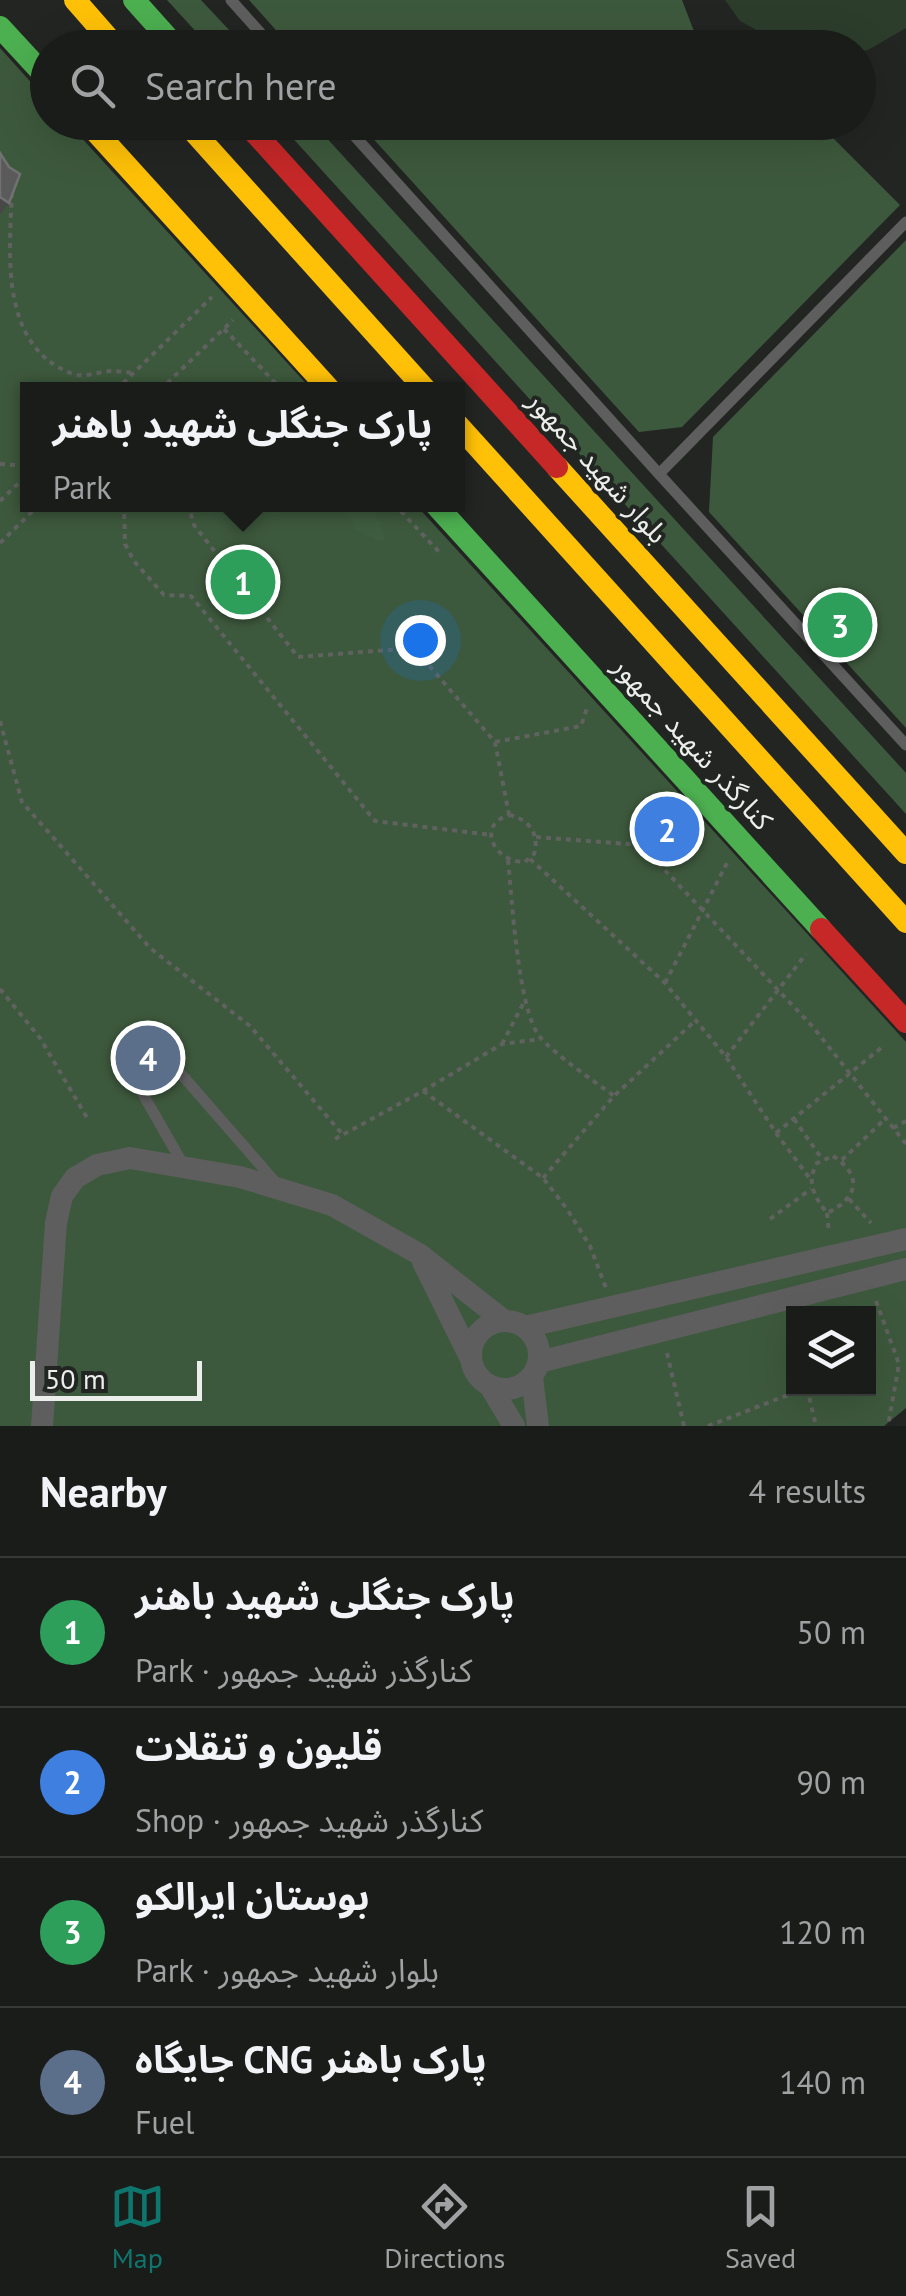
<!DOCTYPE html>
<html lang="en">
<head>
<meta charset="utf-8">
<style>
	body { margin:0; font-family:"PT Sans","Noto Sans Arabic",sans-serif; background:#272927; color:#f1f3f6 }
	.controls { position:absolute; right:30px; bottom:30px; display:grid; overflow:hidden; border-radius:0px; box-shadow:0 10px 40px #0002 }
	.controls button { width:90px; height:90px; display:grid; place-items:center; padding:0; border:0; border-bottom:2px solid #383a39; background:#1a1c1a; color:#f1f3f6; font:50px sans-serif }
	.scale { position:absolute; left:30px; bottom:25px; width:172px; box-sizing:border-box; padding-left:10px; border:5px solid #ebeeeb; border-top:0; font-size:28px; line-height:35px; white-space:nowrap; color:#ebeeeb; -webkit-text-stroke:8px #222622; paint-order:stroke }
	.you { position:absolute; left:420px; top:640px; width:35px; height:35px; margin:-25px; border:8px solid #fff; border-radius:50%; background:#1a73e8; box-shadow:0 0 0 15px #1a73e833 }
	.badge { display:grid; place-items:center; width:65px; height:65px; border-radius:50%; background:#0f766e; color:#fff; font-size:32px; font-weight:700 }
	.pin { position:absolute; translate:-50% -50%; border:5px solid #fff; box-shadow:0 2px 10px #0006 }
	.popup { position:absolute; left:20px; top:382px; width:445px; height:130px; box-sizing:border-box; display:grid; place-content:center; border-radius:0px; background:#1a1c1a; filter:drop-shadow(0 2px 8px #0005); font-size:32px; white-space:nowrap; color:#9fa1a2 }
	.popup b { font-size:38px; color:#f1f3f6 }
	.popup::after { content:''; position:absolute; left:50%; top:100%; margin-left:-20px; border:20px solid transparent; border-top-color:#1a1c1a }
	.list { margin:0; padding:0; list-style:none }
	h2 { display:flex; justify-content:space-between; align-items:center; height:130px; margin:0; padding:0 40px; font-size:42px }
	h2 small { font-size:32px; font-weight:400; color:#9fa1a2 }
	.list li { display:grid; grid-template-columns:65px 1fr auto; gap:30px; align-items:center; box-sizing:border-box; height:150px; padding:0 40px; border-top:2px solid #383a39 }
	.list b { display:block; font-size:38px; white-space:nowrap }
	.list p { margin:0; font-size:32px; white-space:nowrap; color:#9fa1a2 }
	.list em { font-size:32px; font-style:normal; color:#9fa1a2 }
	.icon { flex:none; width:55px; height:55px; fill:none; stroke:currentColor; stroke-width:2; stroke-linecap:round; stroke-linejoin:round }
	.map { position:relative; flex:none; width:906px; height:1426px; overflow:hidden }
	.search { position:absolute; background:#1a1c1a; box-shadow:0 10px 40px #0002; left:30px; right:30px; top:30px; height:110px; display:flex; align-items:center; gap:25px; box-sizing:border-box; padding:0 35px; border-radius:55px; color:#9fa1a2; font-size:38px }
	.sheet { height:730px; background:#1a1c1a }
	nav { display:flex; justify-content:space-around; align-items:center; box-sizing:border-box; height:140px; border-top:2px solid #383a39; background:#1a1c1a; font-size:28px; color:#9fa1a2 }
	nav a { display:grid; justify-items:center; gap:5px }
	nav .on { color:#0f766e }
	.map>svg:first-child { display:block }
	.green { fill:#2c3d2c }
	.forest { fill:#3d593d; fill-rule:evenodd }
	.water { fill:#3e5c3f }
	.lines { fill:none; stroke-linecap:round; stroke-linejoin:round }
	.path { stroke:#606260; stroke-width:4; stroke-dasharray:5 5; stroke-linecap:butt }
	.lane { stroke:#5d5e5d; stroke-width:11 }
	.street { stroke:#5d5e5d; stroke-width:22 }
	.fast { stroke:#4caf50; stroke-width:22 }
	.slow { stroke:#ffc107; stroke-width:22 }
	.jam { stroke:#c62828; stroke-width:22 }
	.wall { fill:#474847 }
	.building { fill:#595a59; stroke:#707170; stroke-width:2.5 }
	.labels { text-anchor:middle; stroke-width:8; stroke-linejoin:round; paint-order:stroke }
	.street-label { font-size:28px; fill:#ebeeeb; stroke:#222622 }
</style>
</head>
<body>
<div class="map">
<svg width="906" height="1426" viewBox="0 0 906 1426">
	<rect width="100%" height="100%" fill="#232523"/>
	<path class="green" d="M725 0H906V28L868 50 859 52 858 48 788 47 740 21Z"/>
	<path class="forest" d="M167 0H201L245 47H210Z
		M249 0H682L697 39 710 47H291Z
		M0 48 47 100 48 122 68 123 311 389 28 390V504L416 505 906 1042V1408L884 1426H0ZM794 1314H868V1388H794Z
		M279 123H313L906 773V814Z
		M359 123H818L900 205 682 427 639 432Z
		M906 240V728L709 512 713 437Z"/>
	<path class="water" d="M343 505H363L374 510 378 521 383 523 381 526 385 534 384 539 378 541 370 536 368 538 366 534 355 530 350 518 346 516Z"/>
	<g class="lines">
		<path class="path" d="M12 193C9 257 0 347 73 374 84 378 98 372 110 371 118 371 126 372 134 373
			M224 329 282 390
			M116 390 212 297
			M160 390 233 320
			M0 464 28 466
			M0 501 28 474
			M124 504 125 544 134 561 164 595 191 596 375 821 492 835
			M188 504 194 525 298 657 414 648 495 742 509 815
			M394 504 442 555
			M0 543 40 504
			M0 721 22 802 150 948 250 1026 343 1135
			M495 742 581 726 587 708
			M509 815C529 819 540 834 534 854L525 862C495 863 475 825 509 815Z
			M536 837 641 845 813 1027 906 1144
			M530 859 665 983 726 1057 776 1133 811 1180
			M508 860C512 898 518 1011 540 1037 555 1055 593 1080 614 1096
			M665 983 727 863
			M0 989 40 1038 89 1121
			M502 1044 523 1004
			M726 1057 806 954
			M423 1091 543 1178 567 1209 590 1246 606 1288
			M794 1119 822 1159
			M893 1128 906 1121
			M776 1133 881 1048
			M335 1139 423 1091 502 1044 541 1039
			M833 1156C864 1176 857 1199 827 1213 814 1196 806 1183 817 1163Z
			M842 1160 886 1118
			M543 1178 614 1096 696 1020
			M849 1199 871 1223
			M827 1213 829 1233
			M770 1219 811 1189
			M876 1301 899 1364 888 1426
			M790 1320 794 1336
			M667 1353 684 1426
			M868 1365 870 1364
			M807 1388 816 1426
			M708 1426 806 1388"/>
		<path class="lane" d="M231 0 274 48
			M342 122 659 474
			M906 222 659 474 906 745
			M184 1166 136 1082 168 1059 277 1184"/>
		<path class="street" d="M423 1262 471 1359
			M471 1355a34 34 0 1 1 68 0a34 34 0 1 1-68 0Z
			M525 1327 906 1239
			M539 1362 906 1269
			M532 1377 538 1426
			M490 1386 514 1426
			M42 1426 56 1223 62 1196 75 1178 97 1165 130 1158 240 1177 332 1205 419 1254 503 1320"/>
		<path class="fast" d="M134 0 177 48
			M0 27 48 79
			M435 504 821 929"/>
		<path class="slow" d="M75 0 117 48
			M87 122 330 390
			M185 122 426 390
			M458 425 906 922
			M557 467 906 853"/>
		<path class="jam" d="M245 122 557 467
			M821 929 906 1022"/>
	</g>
	<path class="wall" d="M0 153 9 167V203L0 215Z"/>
	<path class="building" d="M0 153 9 167 20 174 9 203 0 197Z"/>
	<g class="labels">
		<g class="street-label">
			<text transform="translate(598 467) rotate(48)" y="10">بلوار شهید جمهور</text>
			<text transform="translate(693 743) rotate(48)" y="10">کنارگذر شهید جمهور</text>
		</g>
	</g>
</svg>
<div class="controls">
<button><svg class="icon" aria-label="layers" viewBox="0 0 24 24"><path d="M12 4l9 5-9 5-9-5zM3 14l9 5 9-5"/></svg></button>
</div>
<div class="scale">50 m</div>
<div class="you"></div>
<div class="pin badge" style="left:243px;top:582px;background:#2e9e5b">1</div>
<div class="popup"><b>پارک جنگلی شهید باهنر</b>Park</div>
<div class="pin badge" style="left:667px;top:829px;background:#3f7fe0">2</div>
<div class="pin badge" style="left:840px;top:625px;background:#2e9e5b">3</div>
<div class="pin badge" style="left:148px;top:1058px;background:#5c6f8a">4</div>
<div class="search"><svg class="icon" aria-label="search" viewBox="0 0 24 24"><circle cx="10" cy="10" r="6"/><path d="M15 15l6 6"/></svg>Search here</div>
</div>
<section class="sheet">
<h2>Nearby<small>4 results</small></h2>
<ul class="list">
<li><span class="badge" style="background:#2e9e5b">1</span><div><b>پارک جنگلی شهید باهنر</b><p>Park · کنارگذر شهید جمهور</p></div><em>50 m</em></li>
<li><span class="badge" style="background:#3f7fe0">2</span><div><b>قلیون و تنقلات</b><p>Shop · کنارگذر شهید جمهور</p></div><em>90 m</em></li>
<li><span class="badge" style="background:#2e9e5b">3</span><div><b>بوستان ایرالکو</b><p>Park · بلوار شهید جمهور</p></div><em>120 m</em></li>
<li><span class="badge" style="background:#5c6f8a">4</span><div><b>جایگاه CNG پارک باهنر</b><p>Fuel</p></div><em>140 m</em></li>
</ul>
</section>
<nav>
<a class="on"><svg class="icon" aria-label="map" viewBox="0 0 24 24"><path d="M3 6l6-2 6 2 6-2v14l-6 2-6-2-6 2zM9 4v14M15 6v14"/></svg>Map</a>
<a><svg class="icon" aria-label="directions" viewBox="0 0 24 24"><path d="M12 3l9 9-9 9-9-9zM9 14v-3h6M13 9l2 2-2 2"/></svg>Directions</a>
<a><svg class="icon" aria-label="saved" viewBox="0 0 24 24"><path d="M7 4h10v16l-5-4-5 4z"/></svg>Saved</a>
</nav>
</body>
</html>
